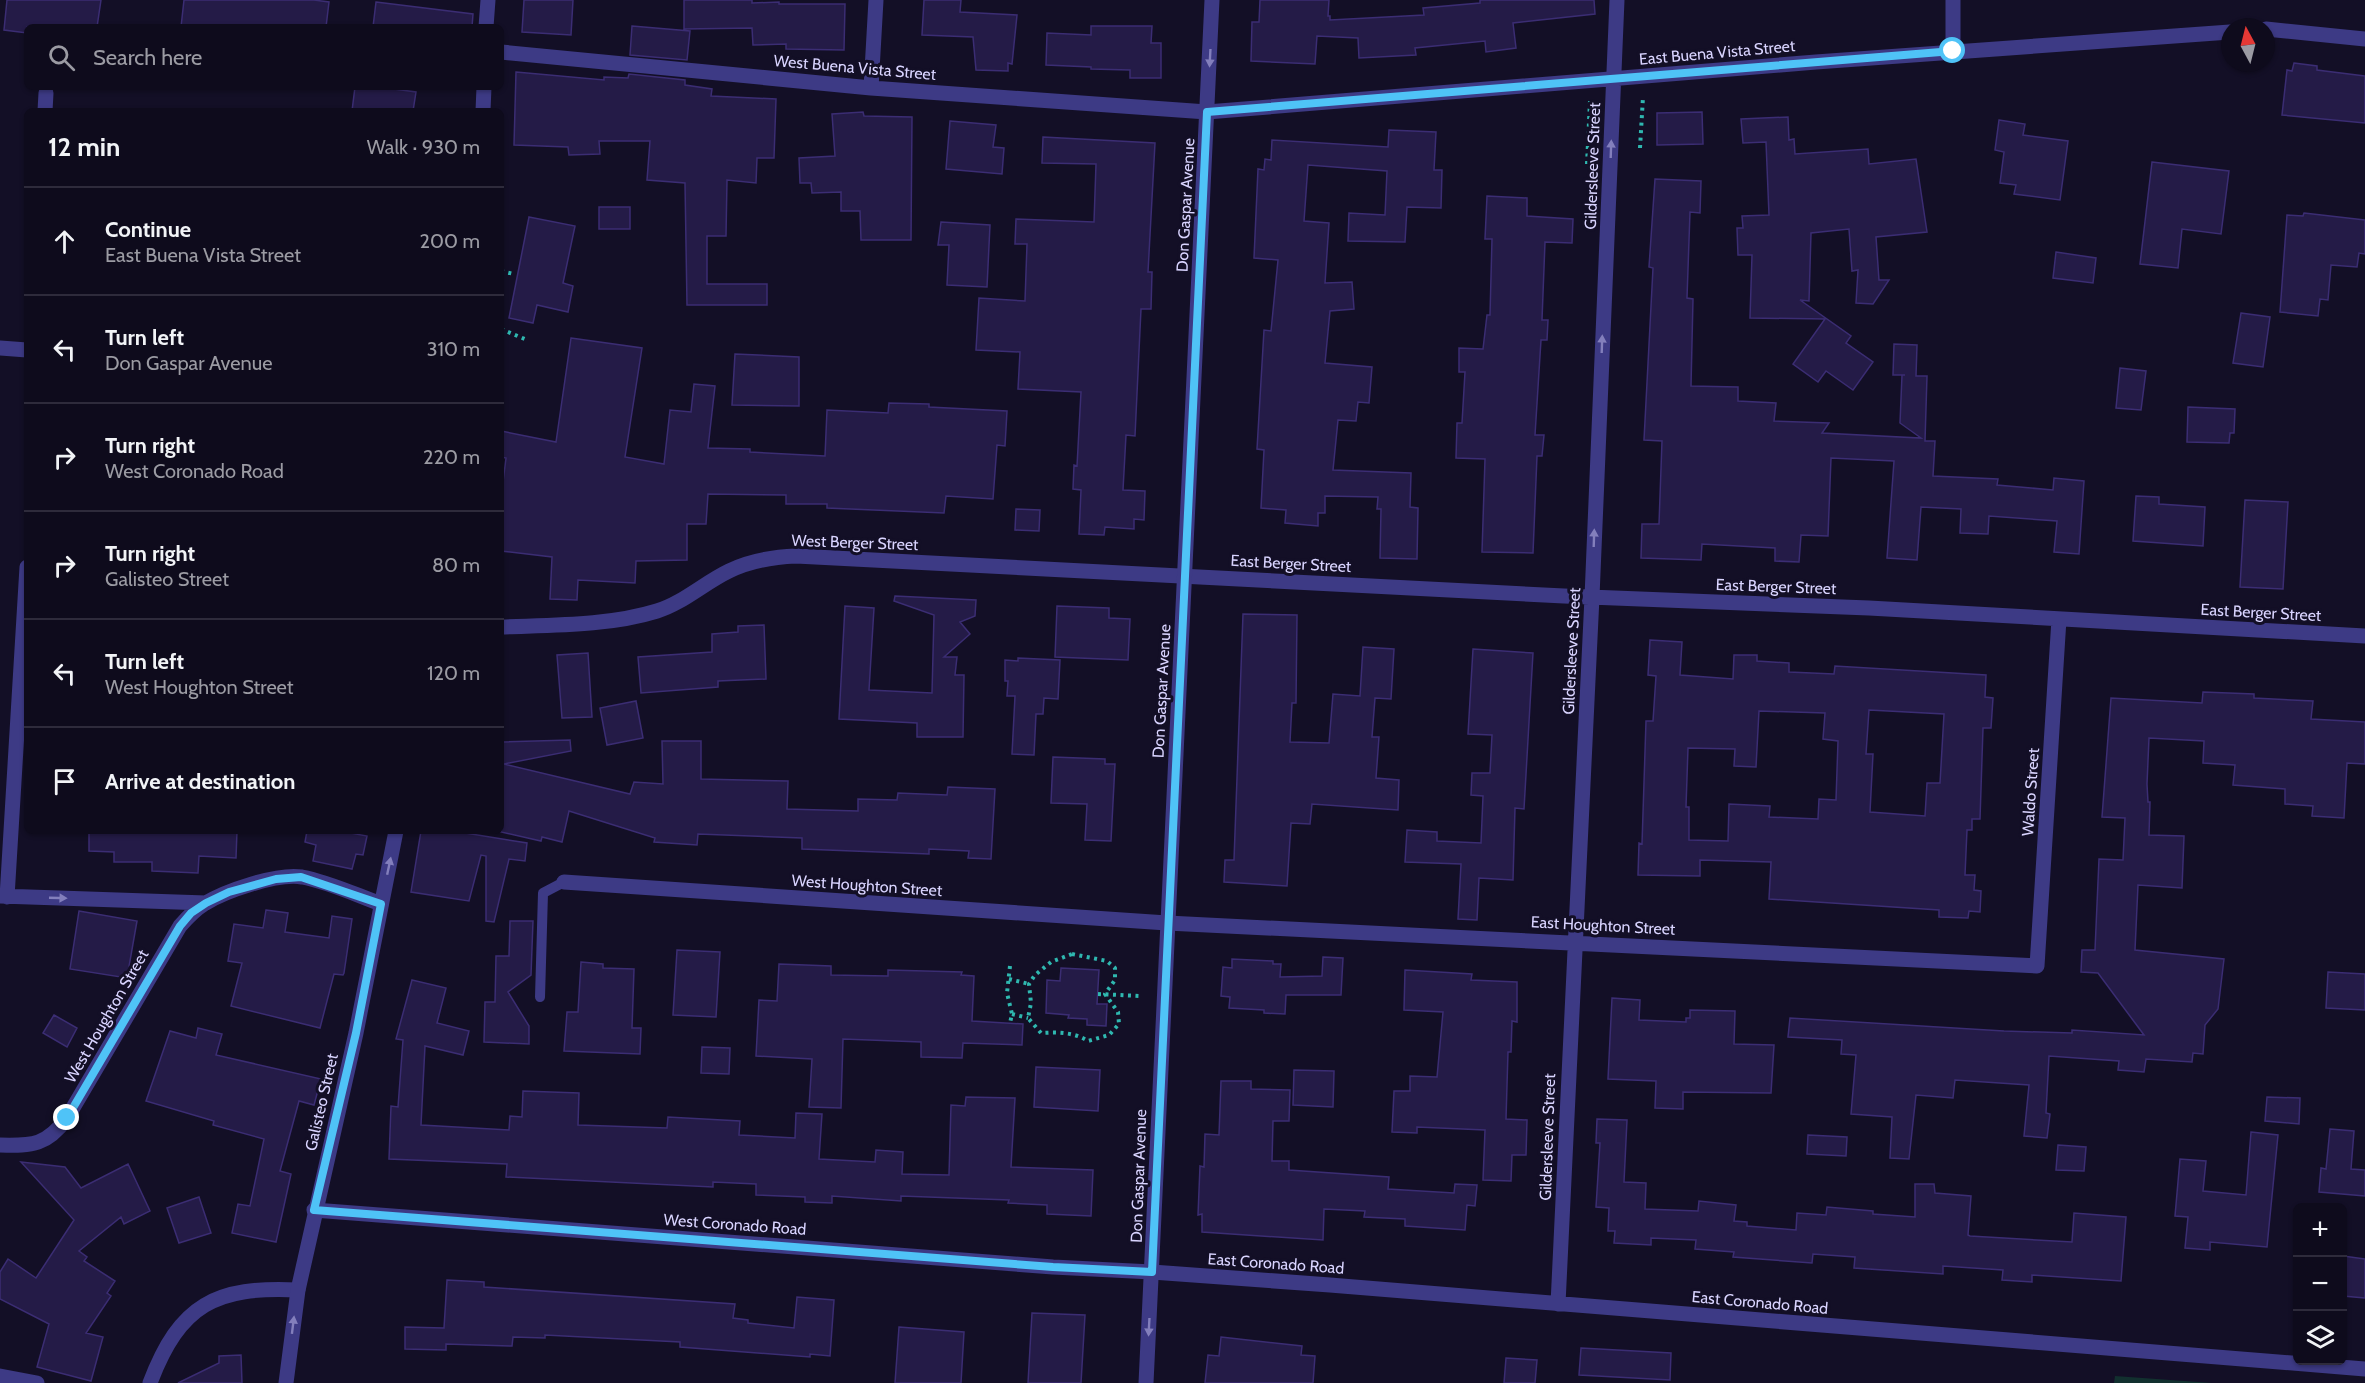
<!DOCTYPE html>
<html lang="en">
<head>
<meta charset="utf-8">
<style>
	body { margin:0; font-family:Cabin,sans-serif; background:#171425; color:#f1f3f6 }
	.controls { position:absolute; right:18px; bottom:18px; display:grid; overflow:hidden; border-radius:9px; box-shadow:0 2px 4px #0004 }
	.controls button { width:54px; height:54px; display:grid; place-items:center; padding:0; border:0; border-bottom:2px solid #2e2b3b; background:#0e0b1c; color:#f1f3f6; font:30px sans-serif }
	.compass { position:absolute; left:2221px; top:18px; width:54px; height:54px; border-radius:50%; background:#0e0b1c; box-shadow:0 2px 4px #0004; rotate:353deg }
	.stop { position:absolute; width:18px; height:18px; margin:-14px; border:4px solid #4fc3f7; border-radius:50%; background:#fff }
	.stop.end { background:#4fc3f7; border-color:#fff; box-shadow:0 2px 6px #0008 }
	.list { margin:0; padding:0; list-style:none }
	h2 { display:flex; justify-content:space-between; align-items:center; height:78px; margin:0; padding:0 24px; font-size:26px }
	h2 small { font-size:20px; font-weight:400; color:#9b9ba3 }
	.list li { display:grid; grid-template-columns:39px 1fr auto; gap:18px; align-items:center; box-sizing:border-box; height:108px; padding:0 24px; border-top:2px solid #2e2b3b }
	.list b { display:block; font-size:22px; white-space:nowrap }
	.list p { margin:0; font-size:20px; white-space:nowrap; color:#9b9ba3 }
	.list em { font-size:20px; font-style:normal; color:#9b9ba3 }
	.icon { flex:none; width:33px; height:33px; fill:none; stroke:currentColor; stroke-width:2; stroke-linecap:round; stroke-linejoin:round }
	.map { position:relative; flex:none; width:2365px; height:1383px; overflow:hidden }
	.search { position:absolute; background:#0e0b1c; box-shadow:0 2px 4px #0004; left:24px; top:24px; width:480px; height:66px; display:flex; align-items:center; gap:15px; box-sizing:border-box; padding:0 21px; border-radius:9px; color:#9b9ba3; font-size:22px }
	.panel { position:absolute; background:#0e0b1c; box-shadow:0 2px 4px #0004; left:24px; top:108px; width:480px; height:726px; border-radius:9px }
	.map>svg:first-child { display:block }
	.green { fill:#12302f }
	.building { fill:#241b47; stroke:#3b2d73; stroke-width:1.5; fill-rule:evenodd }
	.lines { fill:none; stroke-linecap:round; stroke-linejoin:round }
	.path { stroke:#2fb8b0; stroke-width:4; stroke-dasharray:3 4.5; stroke-linecap:butt }
	.service { stroke:#3d3a85; stroke-width:10 }
	.minor { stroke:#3d3a85; stroke-width:15 }
	.tertiary { stroke:#3d3a85; stroke-width:15 }
	.oneway { fill:#837fbc }
	.route { stroke:#4fc3f7; stroke-width:8 }
	.labels { text-anchor:middle; stroke-width:6; stroke-linejoin:round; paint-order:stroke }
	.street-label { font-size:16px; fill:#d9d4ff; stroke:#130f26 }
</style>
</head>
<body>
<div class="map">
<svg width="2365" height="1383" viewBox="0 0 2365 1383">
	<rect width="100%" height="100%" fill="#130f26"/>
	<path class="green" d="M2115 1376 2212 1383H2114Z"/>
	<path class="building" d="M7 0H101L97 27H27V33L4 30Z
		M184 0H314L329 2 326 27H181Z
		M524 0H573L571 35 522 32Z
		M684 0H752V3L779 2V4H845L844 50 786 49V44L753 45 752 28 684 29Z
		M924 0H961L960 12 1017 15 1012 64 1008 63V71L976 70 973 37 922 35Z
		M1260 0H1329L1328 16H1330V20L1424 15 1423 8 1480 3V0H1594L1595 14 1513 23 1516 48 1486 52 1485 41 1415 48 1416 55 1359 58 1358 38 1317 36 1315 64 1251 61 1252 22H1259Z
		M376 2 473 14 472 27H373Z
		M632 26 690 31 687 60 630 55Z
		M1091 26H1152L1151 43H1161V78H1130V70L1091 69V67L1046 65 1047 33 1091 35Z
		M2294 63 2317 66V70L2365 76V123L2282 115 2287 70 2292 71Z
		M516 72 604 80V77L628 78 629 74 685 80V85L712 89 711 96 776 99 774 158H757L756 183 727 180 726 236H707V284H767V305H687L685 183 647 180 650 141H599L600 154 569 155 568 147 514 145Z
		M355 87H379L416 92 413 111H352Z
		M863 112 864 116 912 117 911 240H861L860 211H841V192L812 193 811 183H800L799 158 835 156 832 114Z
		M1702 112 1703 144 1657 145V113Z
		M1788 117 1789 140 1794 139 1795 154 1868 149 1869 164 1916 159 1927 232 1876 237 1879 280H1889L1873 304 1856 303 1858 270 1852 271 1849 229 1811 233 1809 301 1800 300 1851 336 1846 343 1873 362 1853 390 1826 371 1818 382 1793 364 1825 319 1750 318 1752 255H1738L1737 228H1743L1742 216 1769 215 1766 142 1743 143 1741 119Z
		M1999 120 2025 124 2023 135 2068 141 2060 200 2014 194 2016 185 2000 183 2004 152 1995 150Z
		M950 121 996 125 993 147 1004 148 1002 174 946 169Z
		M1389 130 1436 132 1434 170H1442L1441 208 1407 207 1405 242 1348 241 1349 213 1385 215 1387 171 1308 165 1304 221 1329 223 1325 283 1352 282 1354 309 1330 311 1325 363 1372 367 1369 403 1358 402 1356 421 1338 420 1333 470 1411 473 1410 507 1418 508 1417 559 1380 558 1381 509H1377L1378 497 1325 496V513H1318V526L1285 523 1286 510 1261 508 1264 450 1257 449 1264 330 1271 331 1278 260 1254 258 1258 169 1264 170 1265 159 1271 160 1272 140 1388 147Z
		M1043 137 1155 143 1148 272H1152L1151 309H1141L1135 436 1126 435 1123 490 1145 491 1144 520 1134 519V529L1105 527 1104 535 1079 534 1081 490 1073 489 1074 465 1077 466 1081 392 1018 389 1020 352 976 350 979 298 1025 301 1027 244H1015L1016 219 1094 222 1096 164 1042 163Z
		M2152 162 2229 171 2221 234 2182 229 2178 268 2140 264Z
		M1655 179 1701 181 1700 213 1690 212 1687 298 1693 299 1691 386 1738 387V401L1776 403 1774 421 1829 423 1822 433 1921 438 1900 423 1902 375H1905H1893L1894 344 1917 345 1916 376H1927L1925 441H1935L1933 476 1998 479 1997 485 2053 490 2054 478 2084 481 2079 554 2054 552 2057 521 1989 516 1988 534 1960 533 1961 509 1921 507 1917 560 1887 558 1894 461 1831 458 1828 536 1801 535 1799 562 1775 561V548L1702 544 1701 560 1641 558 1642 524H1659L1662 441 1644 440 1653 268 1649 267Z
		M1487 196 1527 198V216L1573 219 1572 243 1545 242 1542 320H1548L1547 340H1541L1535 435H1544L1542 456H1537L1533 553 1482 552 1485 459 1456 458 1457 423H1462L1465 372H1459V348L1483 349 1487 315H1490L1492 239H1485Z
		M599 207H630V229H599Z
		M2304 213 2365 220V254L2359 253 2357 267 2331 265 2328 300 2320 299 2318 316 2280 312 2287 215 2303 216Z
		M529 217 575 226 563 283 573 286 568 312 537 305 533 323 509 318Z
		M941 222 990 225 987 287 947 285 949 245H938Z
		M2056 252 2096 258 2093 283 2053 278Z
		M2241 313 2270 317 2263 367 2233 363Z
		M571 338 642 348 625 457 664 464 670 410 691 412 694 384 715 386 708 448 750 449V452L825 456 827 410 888 413 889 403 929 404V407L1007 411 1005 446 997 445 993 499 946 496 944 513 827 508V504H786V495L708 494 706 524H687V560L636 561 635 583 578 580 577 600 550 599 552 557 501 551V498L506 458 501 457V431L556 442Z
		M735 354 799 357V406L732 405Z
		M2120 368 2146 371 2141 410 2116 408Z
		M2188 407 2235 409 2234 433H2230L2229 443 2187 442Z
		M2136 496 2159 497V504L2205 507 2203 546 2133 541Z
		M2245 500 2288 502 2283 589 2240 587Z
		M1016 509 1040 510 1039 531 1015 530Z
		M895 596 976 600 975 616 960 622 970 634 944 657H957L955 675H964L963 737H917V723L839 719 845 606 874 608 869 690 932 693 934 615 894 601Z
		M1057 606 1109 608V618L1130 619 1128 660 1055 657Z
		M1243 614 1297 615 1296 703H1292L1290 742 1329 743 1333 694 1360 696 1363 647 1394 649 1391 699 1375 698 1372 737H1379L1376 778 1399 780 1398 810 1312 804 1310 824 1291 823 1287 886 1224 882 1225 860H1234Z
		M764 625 766 679 718 681V687L641 693 638 657 712 652V634L738 632V626Z
		M1650 640 1682 642 1680 675 1733 679 1734 655H1757V661L1789 663V672L1834 674 1835 666 1986 675 1985 697 1993 698 1991 728H1983L1980 819H1972V830H1967L1965 875H1975L1974 890 1981 891 1980 912 1969 911 1968 918 1939 917V910L1769 899 1771 862 1700 860V876L1638 875 1639 843 1642 844 1646 721H1653L1656 676 1648 675ZM1869 710 1944 714 1940 783H1927L1925 816 1870 812 1873 754H1866ZM1759 711 1825 713 1823 739 1838 741 1836 800 1819 799 1818 819 1769 817 1770 806 1729 804 1728 841 1689 840V807H1686L1688 748 1735 749 1734 766 1756 767Z
		M1473 649 1533 653 1524 809 1515 808 1513 880 1479 878 1477 920 1458 919 1461 864 1405 862 1407 830 1437 832V841L1481 843 1483 796 1471 795 1472 773H1490L1492 735 1468 734Z
		M588 653 592 717 562 718 557 655Z
		M1018 658 1060 660 1058 699 1044 698 1043 714H1036L1034 755 1012 754 1015 696H1007L1008 681H1005V660L1018 661Z
		M2203 692 2254 694V698L2313 701 2311 719 2365 722V764L2347 763 2344 818 2312 816 2313 806 2285 804V789L2233 785 2235 765 2203 763 2204 741 2149 738 2147 784 2148 802H2150L2149 835 2184 836 2182 888 2138 885 2135 950 2224 959 2218 1009 2205 1025 2203 1054 2193 1053 2192 1062 2146 1059 2144 1072 2118 1070 2119 1061 2049 1056 2046 1113 2050 1114 2047 1138 2024 1136 2029 1085 1955 1080 1953 1098 1916 1095 1909 1159 1890 1158 1892 1117 1851 1114 1856 1055 1841 1054 1842 1040 1788 1037 1790 1018 2004 1031 2072 1033V1030L2144 1035 2098 973 2081 972 2082 950H2095L2099 859 2123 860 2125 818 2102 817 2111 698 2202 703Z
		M636 701 643 738 607 745 600 708Z
		M570 740 571 751 504 764 630 794 634 782 663 784 662 741H701V779L788 781 787 809 858 811V799L897 800 898 793 947 795 948 787 995 789 991 859 968 858 969 851 929 849V854L802 849V838L698 834 697 845 654 842 655 838 569 811 562 842 542 837 541 841 501 832V742Z
		M1053 757 1105 759V764H1115L1111 841 1085 840 1087 804 1051 803Z
		M89 831H237L236 858 199 856 198 873 152 871V862H114V852L89 851Z
		M307 831H340L367 836 363 855 356 854 352 869 313 861 316 845 305 842Z
		M421 831H453L527 843 525 861 509 859 494 922 486 921V856L481 855 469 901 411 892Z
		M266 910 288 913 285 932 329 938 332 916 352 919 344 973 343 975 334 974 320 1028 231 1006 242 963 228 961 234 924 263 928Z
		M79 911 137 921 127 978 70 969Z
		M510 921H533L531 975 508 992 529 1026V1044L484 1042 485 1002H495L496 956H509Z
		M677 950 720 952 716 1017 673 1015Z
		M1323 957 1343 958 1341 995H1286L1285 1014 1264 1013V1010L1229 1008 1230 997 1221 996 1223 967 1232 968V959L1273 961V964H1281L1280 977 1322 976Z
		M581 962 603 964V968L634 969 632 1028H641L640 1054 564 1051 567 1012H578Z
		M779 964 831 966V975L888 976V970L962 972 961 975 974 976 972 1021 1023 1024 1022 1045 963 1043 962 1058 921 1057V1042L843 1039 841 1108 809 1107 812 1059 756 1056 759 1000 777 1001Z
		M1061 968 1099 970 1097 1004H1107L1106 1026 1087 1025V1019L1068 1018 1069 1015 1046 1013 1047 980 1060 981Z
		M1405 970 1472 974 1471 980 1517 982V1022L1512 1021 1511 1052H1508L1506 1119 1527 1120 1526 1155H1512L1511 1181 1483 1180 1485 1130 1417 1127V1133L1392 1132 1394 1091H1410V1076L1437 1077 1443 1012 1404 1010Z
		M2328 972 2365 974V1010L2326 1008Z
		M412 980 446 988 437 1023 469 1031 463 1055 425 1046 421 1125 509 1130 510 1116 522 1117 523 1091 579 1093 578 1125 667 1128 668 1117 740 1121 739 1135 795 1138 796 1113 822 1114 819 1159 875 1162 876 1150 903 1152 902 1174 949 1175 951 1105 965 1106 966 1097 1015 1098 1011 1167 1093 1170 1091 1216 1047 1214V1205L1008 1203 1009 1200 901 1196V1201L832 1196V1203L805 1202V1197L756 1195V1184L713 1182V1187L506 1177 507 1164 389 1159 391 1106 398 1107 403 1040 396 1039Z
		M1612 998 1640 1000 1639 1020 1686 1022V1018H1690V1010L1735 1011 1734 1044 1774 1045 1771 1093 1683 1092V1109L1655 1108 1656 1081 1608 1079Z
		M54 1015 77 1028 67 1047 43 1033Z
		M198 1028 222 1034 216 1055 321 1079 314 1105 299 1101 280 1171 291 1174 276 1242 232 1233 238 1204 250 1206 264 1139 213 1125 214 1121 146 1101 170 1031 196 1038Z
		M702 1047 730 1048 729 1074 701 1073Z
		M1036 1067 1100 1070 1098 1111 1034 1107Z
		M1294 1070 1334 1071 1333 1107 1293 1105Z
		M1221 1081H1251V1089L1290 1090 1289 1121H1273L1272 1161H1289V1170L1389 1177 1388 1189 1454 1193 1455 1184 1477 1185 1475 1206 1467 1205 1465 1230 1405 1226V1219L1364 1217 1365 1211 1324 1209 1323 1240 1202 1232V1214L1198 1215 1200 1166 1204 1167 1205 1134 1219 1135Z
		M2267 1097 2300 1098 2299 1124 2265 1121Z
		M1597 1119 1627 1120 1624 1182 1646 1183 1645 1209 1698 1211 1699 1201 1736 1205 1734 1221 1747 1222V1226L1796 1230 1797 1213 1826 1215 1827 1207 1873 1211V1214L1915 1217V1184H1934L1935 1193 1971 1196 1968 1235 1970 1236 2072 1242 2074 1213 2126 1217 2121 1281 2032 1275V1282L2002 1280 2003 1270 1943 1266V1274L1854 1268 1855 1257 1813 1254 1812 1263 1733 1257 1734 1252 1695 1249 1696 1240 1651 1238V1245L1614 1243 1615 1231H1608L1609 1208 1596 1207 1600 1143H1596Z
		M2330 1129 2354 1131 2351 1169 2365 1170V1196L2319 1192 2321 1168 2326 1169Z
		M2251 1132 2278 1135 2267 1247 2210 1242V1250L2185 1248 2188 1217 2175 1216 2180 1159 2206 1161 2203 1191 2246 1195Z
		M1808 1135 1847 1137 1846 1156 1807 1154Z
		M2058 1145 2086 1147 2084 1171 2056 1170Z
		M21 1162 65 1167 81 1188 128 1164 150 1211 124 1224 121 1217 79 1251 87 1257 84 1261 115 1281 107 1293 111 1296 86 1333 103 1337 91 1381 37 1367 49 1324 0 1299V1272L8 1259 36 1278 74 1220Z
		M199 1197 211 1233 179 1243 167 1208Z
		M2343 1256 2365 1259V1298L2343 1296Z
		M447 1280 484 1282V1287L735 1304 733 1318 748 1320V1323L794 1328 797 1297 834 1300 830 1356 810 1354V1357L680 1347V1342L545 1335V1338L513 1337 512 1346 446 1344V1350L405 1349V1327L444 1328Z
		M1032 1313 1085 1315 1081 1383H1028Z
		M899 1327 964 1332 961 1383H895Z
		M1221 1337 1302 1346 1301 1355 1315 1356 1313 1383H1205L1208 1355 1219 1356Z
		M1581 1348 1671 1353 1670 1380 1579 1375Z
		M241 1355 242 1383H178L219 1363V1356Z
		M1506 1358 1537 1360 1535 1383H1504Z"/>
	<g class="lines">
		<path class="path" d="M1640 148 1643 97
			M1587 164 1590 101
			M501 271 514 274
			M501 329 527 340
			M1072 954 1107 961 1115 968V980L1105 994 1118 1012 1119 1024 1109 1035 1088 1041C1074 1032 1057 1032 1041 1033L1028 1018 1031 1003 1029 984 1035 975 1051 962Z
			M1010 966 1007 993 1012 1014 1010 1023
			M1009 979 1029 984
			M1098 994 1140 996
			M1012 1014 1028 1018"/>
		<path class="service" d="M540 997 543 893 564 882"/>
		<path class="minor" d="M2266 29 2365 39
			M1953 51V0
			M501 52 871 88 1207 112 1816 62 2230 32
			M871 88 876 0
			M45 111 46 93
			M0 348 27 350
			M501 627C551 625 609 626 657 611 683 603 704 583 729 571 751 560 773 557 796 556L1564 596 1869 608 2365 636
			M564 882 1167 923 2037 966 2059 619
			M0 896 206 903
			M7 897 27 567
			M0 1145C33 1146 47 1145 67 1118L180 926C187 918 194 910 204 904 225 891 277 873 302 877 329 882 356 895 381 904
			M314 1210 1053 1267 1152 1272 1330 1285 2365 1369
			M1558 1304 1592 597 1617 0
			M0 1376 37 1383
			M150 1383C180 1304 216 1286 298 1290"/>
		<path class="tertiary" d="M486 27 488 0
			M483 111 484 87
			M286 1383 298 1290 356 1033 396 831
			M1146 1383 1212 0"/>
	</g>
	<defs><path id="oneway-solid" d="M-6-.8H1V-3.2L6.5 0L1 3.2V.8H-6Z" transform="scale(1.5)"/></defs>
	<g class="oneway">
		<use href="#oneway-solid" transform="translate(1210 58) rotate(93)"/>
		<use href="#oneway-solid" transform="translate(1611 149) rotate(-88)"/>
		<use href="#oneway-solid" transform="translate(1602 344) rotate(-88)"/>
		<use href="#oneway-solid" transform="translate(1594 538) rotate(-88)"/>
		<use href="#oneway-solid" transform="translate(389 866) rotate(-78)"/>
		<use href="#oneway-solid" transform="translate(58 898) rotate(2)"/>
		<use href="#oneway-solid" transform="translate(293 1325) rotate(-83)"/>
		<use href="#oneway-solid" transform="translate(1149 1327) rotate(93)"/>
	</g>
	<g class="lines">
		<path class="route" d="M67 1118 180 926 191 913 206 903 229 892 276 879 301 877 381 904 356 1033 314 1210 1053 1267 1152 1272 1207 112 1953 51"/>
	</g>
	<g class="labels">
		<g class="street-label">
			<text transform="translate(1717 52) rotate(-5)" y="6">East Buena Vista Street</text>
			<text transform="translate(855 67) rotate(5)" y="6">West Buena Vista Street</text>
			<text transform="translate(1592 166) rotate(-88)" y="6">Gildersleeve Street</text>
			<text transform="translate(1185 205) rotate(-87)" y="6">Don Gaspar Avenue</text>
			<text transform="translate(855 542) rotate(2)" y="6">West Berger Street</text>
			<text transform="translate(1291 563) rotate(3)" y="6">East Berger Street</text>
			<text transform="translate(1776 586) rotate(2)" y="6">East Berger Street</text>
			<text transform="translate(2261 612) rotate(3)" y="6">East Berger Street</text>
			<text transform="translate(1571 651) rotate(-87)" y="6">Gildersleeve Street</text>
			<text transform="translate(1161 691) rotate(-87)" y="6">Don Gaspar Avenue</text>
			<text transform="translate(2030 792) rotate(-86)" y="6">Waldo Street</text>
			<text transform="translate(867 885) rotate(4)" y="6">West Houghton Street</text>
			<text transform="translate(1603 925) rotate(3)" y="6">East Houghton Street</text>
			<text transform="translate(106 1016) rotate(-60)" y="6">West Houghton Street</text>
			<text transform="translate(321 1102) rotate(-77)" y="6">Galisteo Street</text>
			<text transform="translate(1547 1137) rotate(-88)" y="6">Gildersleeve Street</text>
			<text transform="translate(1138 1176) rotate(-88)" y="6">Don Gaspar Avenue</text>
			<text transform="translate(735 1224) rotate(4)" y="6">West Coronado Road</text>
			<text transform="translate(1276 1263) rotate(4)" y="6">East Coronado Road</text>
			<text transform="translate(1760 1302) rotate(5)" y="6">East Coronado Road</text>
		</g>
	</g>
</svg>
<div class="controls">
<button>+</button>
<button>−</button>
<button><svg class="icon" aria-label="layers" viewBox="0 0 24 24"><path d="M12 4l9 5-9 5-9-5zM3 14l9 5 9-5"/></svg></button>
</div>
<svg class="compass" viewBox="-18 -18 36 36"><path d="M0-13l5 13h-10z" fill="#e53935"/><path d="M0 13l5-13h-10z" fill="#9b9ba3"/></svg>
<div class="stop" style="left:1953px;top:51px"></div>
<div class="stop end" style="left:67px;top:1118px"></div>
<div class="search"><svg class="icon" aria-label="search" viewBox="0 0 24 24"><circle cx="10" cy="10" r="6"/><path d="M15 15l6 6"/></svg>Search here</div>
<section class="panel">
<h2>12 min<small>Walk · 930 m</small></h2>
<ul class="list">
<li><svg class="icon" aria-label="ahead" viewBox="0 0 24 24"><path d="M12 20V5M6 11l6-6 6 6"/></svg><div><b>Continue</b><p>East Buena Vista Street</p></div><em>200 m</em></li>
<li><svg class="icon" aria-label="left" viewBox="0 0 24 24"><path d="M17 20v-9H6M10 6l-5 5 5 5"/></svg><div><b>Turn left</b><p>Don Gaspar Avenue</p></div><em>310 m</em></li>
<li><svg class="icon" aria-label="right" viewBox="0 0 24 24"><path d="M7 20v-9h11M14 6l5 5-5 5"/></svg><div><b>Turn right</b><p>West Coronado Road</p></div><em>220 m</em></li>
<li><svg class="icon" aria-label="right" viewBox="0 0 24 24"><path d="M7 20v-9h11M14 6l5 5-5 5"/></svg><div><b>Turn right</b><p>Galisteo Street</p></div><em>80 m</em></li>
<li><svg class="icon" aria-label="left" viewBox="0 0 24 24"><path d="M17 20v-9H6M10 6l-5 5 5 5"/></svg><div><b>Turn left</b><p>West Houghton Street</p></div><em>120 m</em></li>
<li><svg class="icon" aria-label="arrive" viewBox="0 0 24 24"><path d="M6 21V4h12l-3 4 3 4H6"/></svg><div><b>Arrive at destination</b></div></li>
</ul>
</section>
</div>
</body>
</html>
